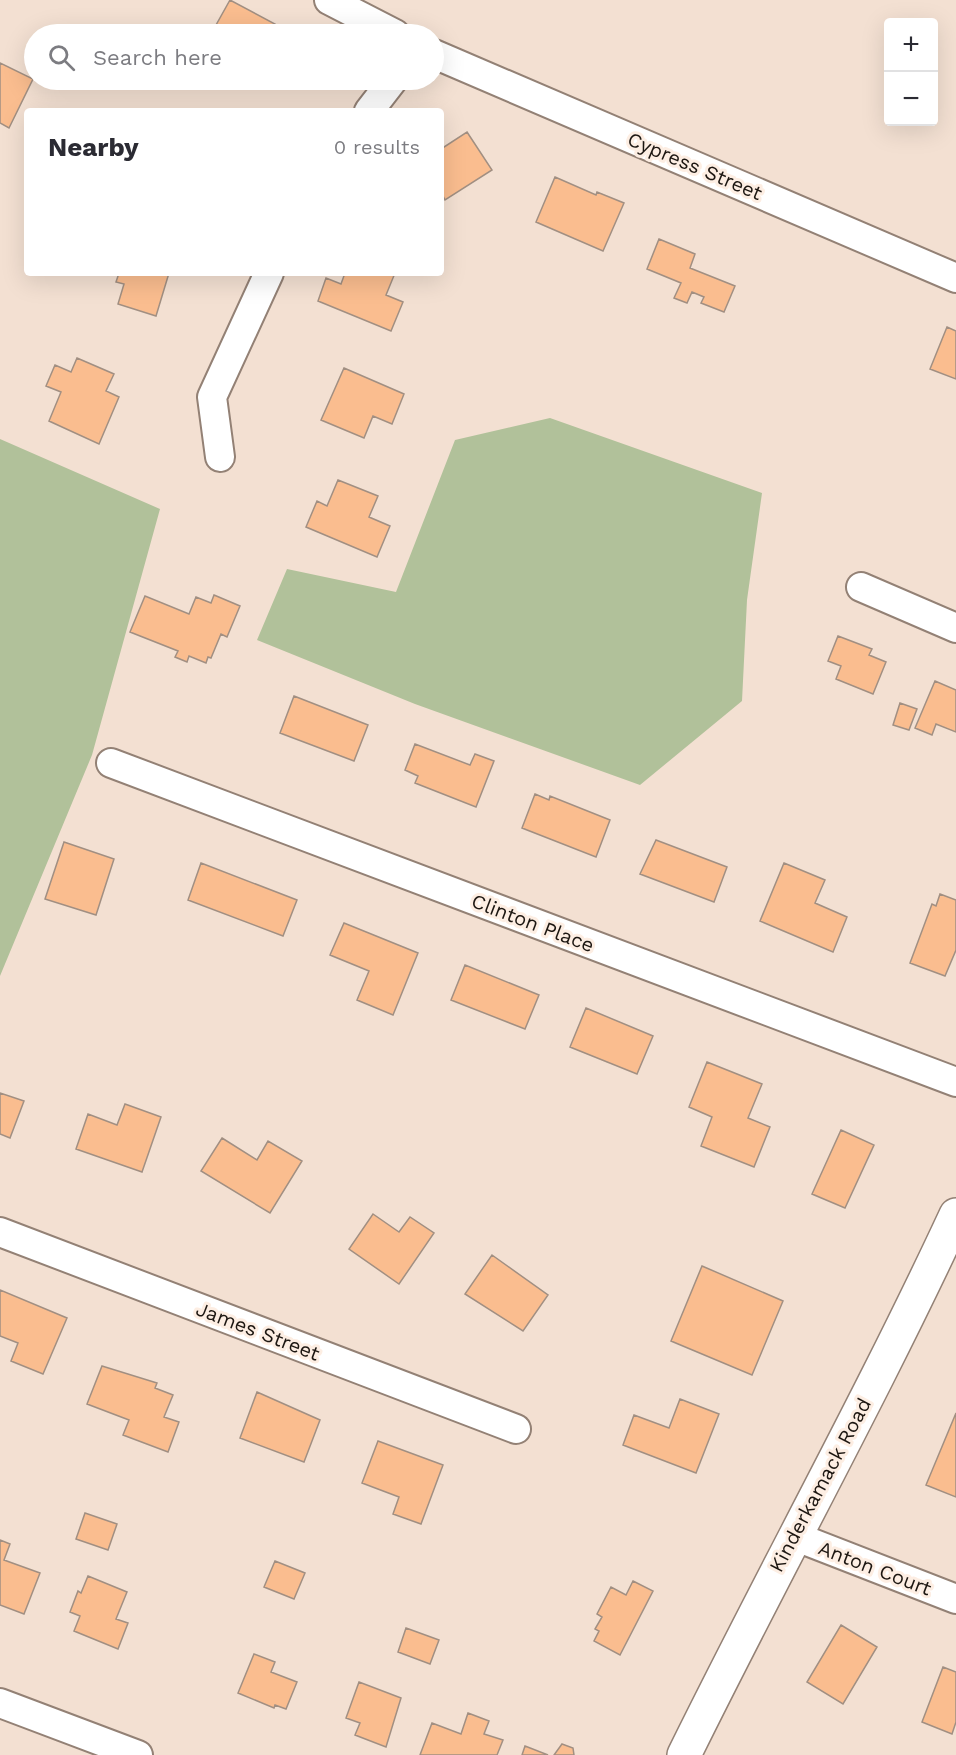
<!DOCTYPE html>
<html lang="en">
<head>
<meta charset="utf-8">
<style>
	body { margin:0; font-family:"Work Sans",sans-serif; background:#f7f7f7; color:#2b2b33 }
	.controls { position:absolute; right:18px; top:18px; display:grid; overflow:hidden; border-radius:6px; box-shadow:0 6px 24px #0002 }
	.controls button { width:54px; height:54px; display:grid; place-items:center; padding:0; border:0; border-bottom:2px solid #e1e1e2; background:#fff; color:#2b2b33; font:30px sans-serif }
	.list { margin:0; padding:0; list-style:none }
	h2 { display:flex; justify-content:space-between; align-items:center; height:78px; margin:0; padding:0 24px; font-size:26px }
	h2 small { font-size:20px; font-weight:400; color:#7c7c81 }
	.icon { flex:none; width:33px; height:33px; fill:none; stroke:currentColor; stroke-width:2; stroke-linecap:round; stroke-linejoin:round }
	.map { position:relative; flex:none; width:956px; height:1755px; overflow:hidden }
	.search { position:absolute; background:#fff; box-shadow:0 6px 24px #0002; left:24px; top:24px; width:420px; height:66px; display:flex; align-items:center; gap:15px; box-sizing:border-box; padding:0 21px; border-radius:33px; color:#7c7c81; font-size:22px }
	.panel { position:absolute; background:#fff; box-shadow:0 6px 24px #0002; left:24px; top:108px; width:420px; height:168px; border-radius:6px }
	.map>svg:first-child { display:block }
	.green { fill:#b1c19a }
	.building { fill:#fabd8f; stroke:#a18f82; stroke-width:1.5 }
	.lines { fill:none; stroke-linecap:round; stroke-linejoin:round }
	.minor-casing { stroke:#938175; stroke-width:32 }
	.primary-casing { stroke:#938175; stroke-width:36 }
	.minor { stroke:#fff; stroke-width:28 }
	.primary { stroke:#fff; stroke-width:33 }
	.labels { text-anchor:middle; stroke-width:6; stroke-linejoin:round; paint-order:stroke }
	.street-label { font-size:20px; fill:#1c1611; stroke:#fdeee3 }
</style>
</head>
<body>
<div class="map">
<svg width="956" height="1755" viewBox="0 0 956 1755">
	<rect width="100%" height="100%" fill="#f3e0d2"/>
	<path class="green" d="M550 418 762 493 747 600 742 701 640 785 415 704 257 640 287 569 396 592 455 440Z
		M0 439 160 509 92 755 0 976Z"/>
	<path class="building" d="M230 0 275 24 270 34H211Z
		M0 63 33 79 9 128 0 123Z
		M467 132 492 170 445 200 443 196 441 197V149Z
		M555 177 596 195 597 192 624 203 603 251 536 222Z
		M659 239 695 254 690 268 735 286 724 312 701 303 704 297 692 292 687 303 674 298 681 283 647 269Z
		M119 273H169L156 316 118 304 124 284 116 282Z
		M345 273H395L386 295 403 302 391 331 318 301 326 278 341 284Z
		M947 327 956 331V379L930 369Z
		M77 358 114 374 106 391 119 397 99 444 49 421 61 392 46 386 55 365 71 372Z
		M344 368 404 394 392 424 373 416 364 438 321 420Z
		M338 480 378 496 369 517 390 526 377 557 306 527 317 501 327 506Z
		M214 595 240 606 227 637 221 634 211 658 208 657 206 663 189 656 187 662 175 657 178 651 130 632 145 596 189 614 196 597 211 603Z
		M838 636 872 649 869 655 886 662 873 694 836 679 841 666 828 661Z
		M935 681 956 690V732L936 724 932 735 915 728Z
		M294 696 368 725 354 761 280 733Z
		M900 703 917 709 909 730 893 725Z
		M415 744 470 765 475 754 494 761 476 807 415 783 418 776 405 770Z
		M535 794 549 800 550 796 610 820 596 857 522 828Z
		M656 840 727 867 714 902 640 874Z
		M64 842 114 859 96 915 45 899Z
		M201 863 297 900 283 936 188 900Z
		M784 863 825 880 815 903 847 917 833 952 760 921Z
		M940 894 956 900V950L945 976 910 963 932 904 936 906Z
		M344 923 418 953 393 1015 357 1000 369 971 330 955Z
		M465 965 539 995 525 1029 451 1000Z
		M586 1008 653 1036 637 1074 570 1047Z
		M707 1062 762 1084 748 1118 770 1127 754 1167 701 1146 712 1117 689 1107Z
		M0 1093 24 1101 10 1138 0 1134Z
		M125 1104 161 1117 142 1172 76 1149 88 1114 117 1125Z
		M841 1130 874 1145 845 1208 812 1194Z
		M222 1138 257 1160 268 1141 302 1161 270 1213 201 1171Z
		M373 1214 399 1232 410 1217 434 1233 399 1284 349 1249Z
		M492 1255 548 1295 523 1331 465 1294Z
		M702 1266 783 1301 752 1375 671 1341Z
		M0 1290 67 1318 43 1374 11 1361 18 1343 0 1336Z
		M102 1366 157 1383 155 1388 173 1395 164 1417 179 1422 168 1452 123 1435 129 1420 87 1404Z
		M257 1392 320 1420 304 1462 240 1438Z
		M680 1399 719 1414 696 1473 623 1445 634 1415 669 1428Z
		M956 1413V1497L926 1485Z
		M378 1441 443 1465 421 1524 393 1514 399 1497 362 1483Z
		M85 1513 117 1524 108 1550 76 1539Z
		M0 1540 10 1544 4 1560 40 1573 24 1614 0 1605Z
		M275 1561 305 1573 294 1599 264 1587Z
		M88 1576 127 1592 116 1619 128 1623 118 1649 74 1631 80 1616 70 1612 78 1591 81 1593Z
		M633 1581 653 1591 620 1655 594 1641 599 1631 595 1629 602 1617 597 1614 611 1587 626 1595Z
		M841 1625 877 1647 843 1704 807 1682Z
		M406 1628 439 1640 430 1664 398 1652Z
		M254 1654 275 1662 271 1672 297 1682 286 1709 275 1705 274 1708 238 1693Z
		M943 1667 956 1672V1722L952 1734 922 1722Z
		M359 1682 401 1698 386 1747 355 1735 360 1723 346 1718Z
		M468 1713 489 1721 484 1734 503 1740 497 1755H420L432 1723 461 1734Z
		M562 1744 573 1748 574 1755H554Z
		M525 1746 548 1755H522Z"/>
	<g class="lines">
		<defs>
			<path id="minor" d="M329 0 395 34
				M434 54 956 278
				M369 111 393 80
				M220 457 212 397 269 273
				M861 587 956 628
				M111 763 956 1082
				M0 1232 516 1429
				M794 1536 956 1599
				M0 1703 138 1755"/>
			<path id="primary" d="M684 1755C773 1574 871 1398 956 1215"/>
		</defs>
		<use href="#minor" class="minor-casing"/>
		<use href="#primary" class="primary-casing"/>
		<use href="#minor" class="minor"/>
		<use href="#primary" class="primary"/>
	</g>
	<g class="labels">
		<g class="street-label">
			<text transform="translate(695 166) rotate(23)" y="7">Cypress Street</text>
			<text transform="translate(533 923) rotate(21)" y="7">Clinton Place</text>
			<text transform="translate(258 1331) rotate(21)" y="7">James Street</text>
			<text transform="translate(820 1485) rotate(-62)" y="7">Kinderkamack Road</text>
			<text transform="translate(875 1568) rotate(21)" y="7">Anton Court</text>
		</g>
	</g>
</svg>
<div class="controls">
<button>+</button>
<button>−</button>
</div>
<div class="search"><svg class="icon" aria-label="search" viewBox="0 0 24 24"><circle cx="10" cy="10" r="6"/><path d="M15 15l6 6"/></svg>Search here</div>
<section class="panel">
<h2>Nearby<small>0 results</small></h2>
<ul class="list">
</ul>
</section>
</div>
</body>
</html>
